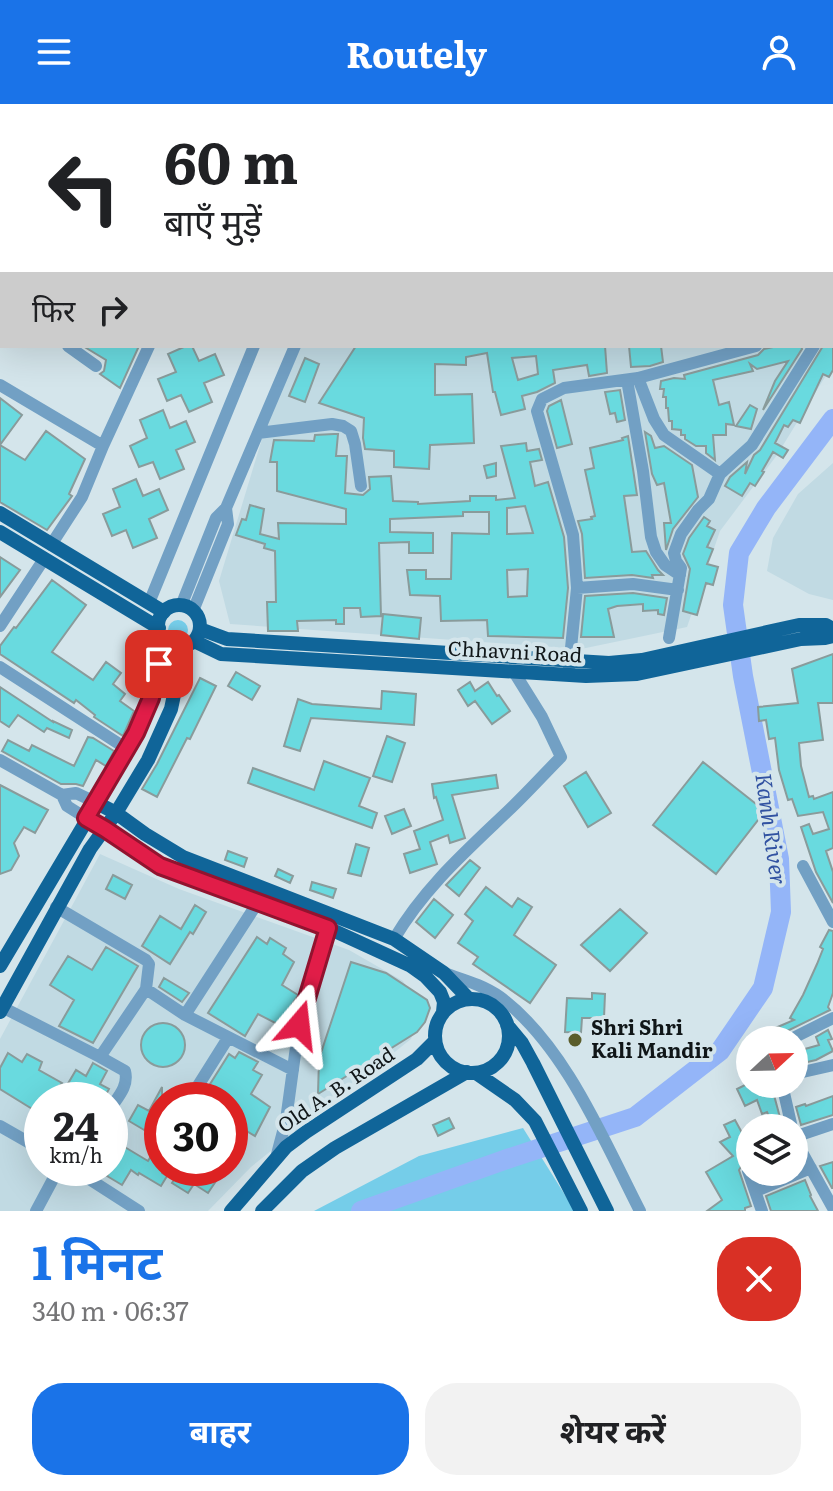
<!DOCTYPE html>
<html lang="hi">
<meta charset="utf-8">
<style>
body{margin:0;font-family:Literata,"Noto Sans Devanagari",serif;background:#f2f2f2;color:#202124;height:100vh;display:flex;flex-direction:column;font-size:30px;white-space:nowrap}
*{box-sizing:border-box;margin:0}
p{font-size:26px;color:#757577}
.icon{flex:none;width:44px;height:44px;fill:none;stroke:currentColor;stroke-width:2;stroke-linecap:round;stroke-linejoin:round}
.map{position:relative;height:1107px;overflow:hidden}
.drawer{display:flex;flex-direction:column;background:#fff;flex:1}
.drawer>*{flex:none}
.banner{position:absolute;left:0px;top:0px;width:834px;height:244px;box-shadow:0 8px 32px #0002;background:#fff;color:#202124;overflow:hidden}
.needle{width:52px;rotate:68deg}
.controls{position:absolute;left:736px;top:922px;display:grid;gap:16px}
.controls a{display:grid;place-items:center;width:72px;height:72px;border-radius:50%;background:#fff;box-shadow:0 8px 32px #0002;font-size:40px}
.speed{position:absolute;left:24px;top:978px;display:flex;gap:16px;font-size:40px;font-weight:700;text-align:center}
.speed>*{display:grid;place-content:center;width:104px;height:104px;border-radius:50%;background:#fff;box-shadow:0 8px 32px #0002;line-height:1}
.speed small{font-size:20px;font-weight:400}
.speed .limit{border:12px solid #d22;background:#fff;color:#111}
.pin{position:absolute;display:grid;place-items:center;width:68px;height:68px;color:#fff;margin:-34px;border-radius:16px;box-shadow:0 4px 12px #0006}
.me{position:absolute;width:88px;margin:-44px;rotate:17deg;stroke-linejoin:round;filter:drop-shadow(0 0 6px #0008)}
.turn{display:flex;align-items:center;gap:28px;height:168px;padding:0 32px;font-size:36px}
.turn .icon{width:104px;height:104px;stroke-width:2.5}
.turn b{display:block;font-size:56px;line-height:68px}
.then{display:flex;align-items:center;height:76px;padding:0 32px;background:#0003;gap:16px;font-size:30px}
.round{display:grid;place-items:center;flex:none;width:84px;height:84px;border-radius:32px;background:#f2f2f2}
.headline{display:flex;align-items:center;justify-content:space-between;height:136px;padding:0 32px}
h1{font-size:48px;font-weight:700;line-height:60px;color:#1a73e8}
.button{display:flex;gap:16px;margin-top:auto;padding:16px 32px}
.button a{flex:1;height:92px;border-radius:32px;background:#1a73e8;color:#fff;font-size:32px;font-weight:700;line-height:92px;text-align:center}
.button a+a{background:#f2f2f2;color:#202124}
header{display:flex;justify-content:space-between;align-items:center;height:104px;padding:0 32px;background:#1a73e8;color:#fff;font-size:36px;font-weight:700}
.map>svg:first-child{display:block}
.built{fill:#c1dae3;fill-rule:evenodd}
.green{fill:#75cde9}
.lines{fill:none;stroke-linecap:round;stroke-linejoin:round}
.river{stroke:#94b5f8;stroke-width:20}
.building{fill:#69dadf;stroke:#899b9b;stroke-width:2;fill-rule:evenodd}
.minor{stroke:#72a0c4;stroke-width:12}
.major{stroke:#106599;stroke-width:14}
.route-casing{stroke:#92132f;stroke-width:20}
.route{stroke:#e11d48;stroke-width:14}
.poi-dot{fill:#5a5d2b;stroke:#d4e5eb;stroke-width:3}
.labels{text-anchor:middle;stroke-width:8;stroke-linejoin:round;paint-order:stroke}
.street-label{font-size:20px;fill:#101618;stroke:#d4e5eb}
.poi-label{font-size:20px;font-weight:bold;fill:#101618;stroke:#d4e5eb;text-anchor:start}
.water-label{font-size:22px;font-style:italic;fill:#3152a1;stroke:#d4e5eb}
</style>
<header><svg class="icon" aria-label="menu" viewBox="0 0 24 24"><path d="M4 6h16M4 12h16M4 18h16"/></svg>Routely<svg class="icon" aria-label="person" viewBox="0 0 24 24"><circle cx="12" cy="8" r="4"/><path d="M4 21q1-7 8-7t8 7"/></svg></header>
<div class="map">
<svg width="833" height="1107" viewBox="0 0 833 1107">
<rect width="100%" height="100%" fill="#d4e5eb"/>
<path class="built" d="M270,0H833V260L777,351L720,427L687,523L581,545L230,520L219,477L290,242H832V2H272Z
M833,359V496L809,490L767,467L773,434L798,390Z
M100,750L179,785L349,846L403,877L421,907L411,935L251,1063L208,1107H0V935ZM42,996H110V1064H42ZM162,996H230V1064H162Z"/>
<path class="green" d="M168 526a10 10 0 1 1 20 0a10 10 0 1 1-20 0Z
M523,1024L575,1107H314L419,1052Z"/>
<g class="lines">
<path class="river" d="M361,1107L510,1054L635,1013L720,947L763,884L781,808L779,755L743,572L733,501L739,449L766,404L833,315"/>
</g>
<path class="building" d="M83,242H139L120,284L100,270L104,267L106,256Z
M186,242H192L199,257L215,250L224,271L204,279L212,298L189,308L181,291L167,297L158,275L176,268L168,250Z
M356,242H605L607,269L589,272L587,261L553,266L555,279L537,288L522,292L525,305L501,311L495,288H493L487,249L466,253V261L435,260V291L472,290L474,339L430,341L429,365L394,363V347L365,345L363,334L364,314L319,299ZM536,252L538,270L518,276L512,254Z
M629,242H661L663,258L650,262L631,263Z
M778,242H801L802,245L763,306L775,277L788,257L757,265L750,260L753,267L713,276L719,301L729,298L734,321L726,320V331H713L715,356L706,349V342H696L685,335V331H681V326L672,325V317H669L668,304H666V293H663L664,285H660L661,277L674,274L685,275L684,271L758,251L764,245Z
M823,242H833V266L829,273L823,270L800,319L793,316L788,323L784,321L775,339L788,346L783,354L773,348L762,367L764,368L755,382L750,379L742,392L725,382L730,373L747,358L745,370L754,351L760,346Z
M305,254L319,260L305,298L289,292Z
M620,286L625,316L617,318L615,309L610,310L605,288Z
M0,294L22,311L0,341L25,356L46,327L85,355L69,390L72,392L47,426L0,398Z
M561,296L572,340L557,344L547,307L549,302Z
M750,301L757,305L751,325L736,322Z
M163,306L170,324L186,317L195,338L176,346L184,365L160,375L153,358L139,363L130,342L147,334L140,316Z
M645,328L651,332L655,344L664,342L692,361L698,393L673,425L666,446L664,419H671L664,379L657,381L652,370Z
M334,330H338L336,352H347L345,389L363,391L370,385L369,373L391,372L393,397L418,398V400L470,397V392H496V396L515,394L501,342L526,339L527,347L539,345L542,356L530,358L535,382L548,378L564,433L568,484L563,534L488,532L487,516L441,517L440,492L410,491L407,466H426V475H451L452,429L489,430V408H463V412L390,415V428L433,429V449H409V438L379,439L381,512L361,513L360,504H344V520H336V516L297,517L298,527H268L267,498H276L275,447L264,444L265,440L236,431L242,415L246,416L250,401L264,405L260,430L279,435L278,419L346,420V405L277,387V358H270L274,336L314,337L315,331ZM525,402L533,429L507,430V404ZM528,465L527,492L508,493L507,466Z
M628,332L637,391L624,392L632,448L646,447L658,466L663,471H652L653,474L632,471L585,474L582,430L578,417L592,415L591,413L595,412L585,366L594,364L590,344L623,336L622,334Z
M496,359V372L487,374L484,362Z
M136,375L143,392L159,385L168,406L149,415L157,434L133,444L126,426L112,432L103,410L120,403L113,385Z
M704,413L710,417L707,422L715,426L707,443L713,445L707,460L718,463L713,481L706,479L697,511L683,507L690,465L683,450L689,434Z
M0,453L20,466L0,493Z
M52,476L86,501L52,548L93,576L106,558L121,569L113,580L125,590L120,597L134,607L123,632L94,613L95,611L76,596L74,599L0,550V542L14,523L16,524Z
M633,489L667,494L664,511L658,510V506L643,507V500L617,502L608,505L614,533H581L585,492Z
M383,510L421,514L419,535L381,531Z
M833,550V599H818L823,636L799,639L801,662L809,693L813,692L814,695L833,688V744L826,747L833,768V799L816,768L801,723L809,720L813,730L829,725L823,708L798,712L792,695L788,696L779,666L775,634L769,635L766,616L759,617L758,603L798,599L792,565Z
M236,568L260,582L252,596L228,582Z
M200,574L216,582L190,635L187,634L157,693L142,685L157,660Z
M470,578L475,587L488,578L497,592L499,591L510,607L492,620L475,597L468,602L458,586Z
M0,583L53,618V617L72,626L69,634L47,624L44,628L18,611L9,623L0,617Z
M382,587L416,590L414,621L311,614L300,647L284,642L298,595L312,600L381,605Z
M387,632L405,639L392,678L373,672Z
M88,633L93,634L114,647L106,662L96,656L83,682L76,680H61L2,647L8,636L29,647L32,641L74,662Z
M324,657L370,674L359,702L377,709L372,724L248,679L253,664L314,686Z
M703,658L765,707L716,770L653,721Z
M586,668L611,709L588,723L564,682Z
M496,671L498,684L452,691L465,734L450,739L448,731L430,738L437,760L410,769L404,750L420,745L414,727L443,716L436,693L434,694L432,680Z
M0,681L48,706L35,729L24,723L14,739L19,752L11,766L0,770Z
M404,705L411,722L392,730L385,712Z
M356,740L369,744L361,772L348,769Z
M228,747L247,754L244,763L225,756Z
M470,756L480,764L459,792L446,781Z
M278,765L293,772L290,779L275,772Z
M113,771L132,781L125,795L106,785Z
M312,778L336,785L333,794L310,786Z
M486,783L512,803L518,794L532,803L514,831L556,861L530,899L473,860L478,853L458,839L473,817L465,810Z
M434,795L453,811L435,834L416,818Z
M195,801L206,808L193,830L190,828L170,860L142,842L160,812L181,825Z
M620,805L647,829L610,867L581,841Z
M829,826L833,827V889L828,903L830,906L785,928L780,936H756L773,925L794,916L790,914L803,891L817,860L823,845L820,843Z
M257,833L267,840L270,834L286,844L283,850L294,858L282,881L298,891L279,921L258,910L245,932L208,909Z
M106,843L138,862L93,939L59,922L74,896L50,881L68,852L92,866Z
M351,858L386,869L427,896L430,904L425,918L417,928L318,990L319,955Z
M164,874L189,889L182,898L159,883Z
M592,889L605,890L604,914H582L581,929L565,928L567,894L592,895Z
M141 941a22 22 0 1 1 44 0a22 22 0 1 1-44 0Z
M828,926L832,935L828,936L833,947L816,956L794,961V948L819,941L816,933Z
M239,948L258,958L253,966L262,971L251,990L270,1003L255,1032L230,1017V996H200L229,950L235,954Z
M8,949L22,958L27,950L42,958L39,966L62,979L48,996H42V1011L0,985V964Z
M93,959L107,967L100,980L109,985L103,996H88L66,983L76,966L86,972Z
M747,980H771L782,1021L774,1024L767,1008L762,1010L757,996L745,1002L737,985Z
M162,983V1069L167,1072L161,1082L139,1069L138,1071L131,1066L122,1081L107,1072L115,1057L110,1054V1052L118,1039L148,1057L161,1036L129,1017L138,1001L149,1007Z
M833,992V1011L801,1021L796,1003L805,1000L806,1002Z
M449,1014L454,1024L438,1032L433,1021Z
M735,1016L747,1038L750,1037V1058L742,1061L739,1066L751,1102L745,1104V1107H707L722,1096L706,1068L733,1052L720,1038L730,1033L724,1021Z
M833,1058V1084H832L820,1062Z
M182,1064H202L218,1074L208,1089L194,1080L188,1089L172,1079Z
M805,1076L811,1091L810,1092L818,1107H771L766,1092Z"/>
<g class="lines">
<path class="minor" d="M117,0L123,2
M275,0L277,2
M368,2V0
M800,2V0
M0,30L2,31
M0,46L2,43
M832,80H833
M0,134L2,135
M0,189L2,186
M68,242L96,262
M638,274L654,315L664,331L720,370
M627,276L643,367L651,433L656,448L665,461L680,471
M0,281L103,342
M258,329L332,320L343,322L351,327L355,340L361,382
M51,441L82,393L103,342L149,242
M577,484L633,480L678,486
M149,499L254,242
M181,502L216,414L226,404L295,242
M193,507L228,420L226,404
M0,522L44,455
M669,534L681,464L676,457L674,449L681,430L698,406L709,395L720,370L752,341L814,242
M0,563L127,645
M569,564L577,484L573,431L537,307L542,295L564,284L638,274L756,242
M0,656L62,691L67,702L86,714
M62,691L76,689L97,699
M803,762L833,818
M394,835C425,783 465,748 509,706C527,689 544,670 561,653L542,613L514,568
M444,869C464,876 483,881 500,893C565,941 604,1037 640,1107
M146,885L185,911L293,966
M0,902L100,953L146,885L149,860L146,856L56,803
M185,911L258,798
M789,936L833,914
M100,953L125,967C129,982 118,993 110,1005
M794,970L833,961
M782,980L792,1024
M189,996L228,934
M0,1022L42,1046
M794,1033L833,1020
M794,1034L833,1104
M276,1054L286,1016L299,921L328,824
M72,1064L139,1107
M748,1067L762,1107
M756,1087L811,1064
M36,1107L59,1064"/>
<path class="major" d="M0,409L164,508
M0,428L159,524
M158 522a21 21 0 1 1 42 0a21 21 0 1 1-42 0Z
M200,525L227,535L609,559L642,556L799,521H826L833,525
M194,537L221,550L586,572L637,570L801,535L825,534L833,532
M97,699L116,709L145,730L183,753L394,835L444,869L469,895
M86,714L105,725L160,762L328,824L411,862L425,872L440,888L444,898L443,908
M0,862L97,699L136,629L151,594L165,537
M435 932a37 37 0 1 1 74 0a37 37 0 1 1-74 0Z
M0,908L90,745L116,709L148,656L171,605L184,543
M507,921L522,939L533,959L607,1107
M476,969L515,996L535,1017L581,1107
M231,1107L286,1043L306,1028L417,955L435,937
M262,1107L302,1067L335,1044L467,968"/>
</g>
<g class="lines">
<defs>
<path id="route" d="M159,560L151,594L136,629L86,714L105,725L160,762L328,824L299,921"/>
</defs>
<use href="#route" class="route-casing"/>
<use href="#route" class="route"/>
</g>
<circle class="poi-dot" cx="575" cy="936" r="8"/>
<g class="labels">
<g class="street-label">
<text transform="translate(515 548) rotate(3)" y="7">Chhavni Road</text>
<text transform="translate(336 986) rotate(-34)" y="7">Old A. B. Road</text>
</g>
<g class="poi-label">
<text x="591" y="931">Shri Shri<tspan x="591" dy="23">Kali Mandir</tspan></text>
</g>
<g class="water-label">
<text transform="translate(771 725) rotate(82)" y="8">Kanh River</text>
</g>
</g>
</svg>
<div class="controls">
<a><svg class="needle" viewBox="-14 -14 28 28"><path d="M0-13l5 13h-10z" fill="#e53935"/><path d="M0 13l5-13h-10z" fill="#757577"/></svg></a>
<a><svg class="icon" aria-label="layers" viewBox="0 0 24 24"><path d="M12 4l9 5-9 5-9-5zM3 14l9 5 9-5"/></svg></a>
</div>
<div class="speed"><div>24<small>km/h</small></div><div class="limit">30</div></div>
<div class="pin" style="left:159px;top:560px;background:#d93025"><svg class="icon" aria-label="arrive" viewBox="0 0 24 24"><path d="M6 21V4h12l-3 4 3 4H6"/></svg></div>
<svg class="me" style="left:299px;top:921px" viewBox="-20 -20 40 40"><path d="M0-17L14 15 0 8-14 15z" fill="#e11d48" stroke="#fff" stroke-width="4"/></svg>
<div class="banner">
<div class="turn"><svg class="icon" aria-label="left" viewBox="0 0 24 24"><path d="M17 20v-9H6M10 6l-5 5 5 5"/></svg><div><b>60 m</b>बाएँ मुड़ें</div></div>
<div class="then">फिर<svg class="icon" aria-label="right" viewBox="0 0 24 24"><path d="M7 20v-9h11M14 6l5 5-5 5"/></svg></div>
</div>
</div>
<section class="drawer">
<div class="headline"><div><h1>1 मिनट</h1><p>340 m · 06:37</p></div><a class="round" style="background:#d93025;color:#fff"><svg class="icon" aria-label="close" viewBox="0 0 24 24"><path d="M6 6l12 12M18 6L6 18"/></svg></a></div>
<div class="button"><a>बाहर</a><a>शेयर करें</a></div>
</section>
